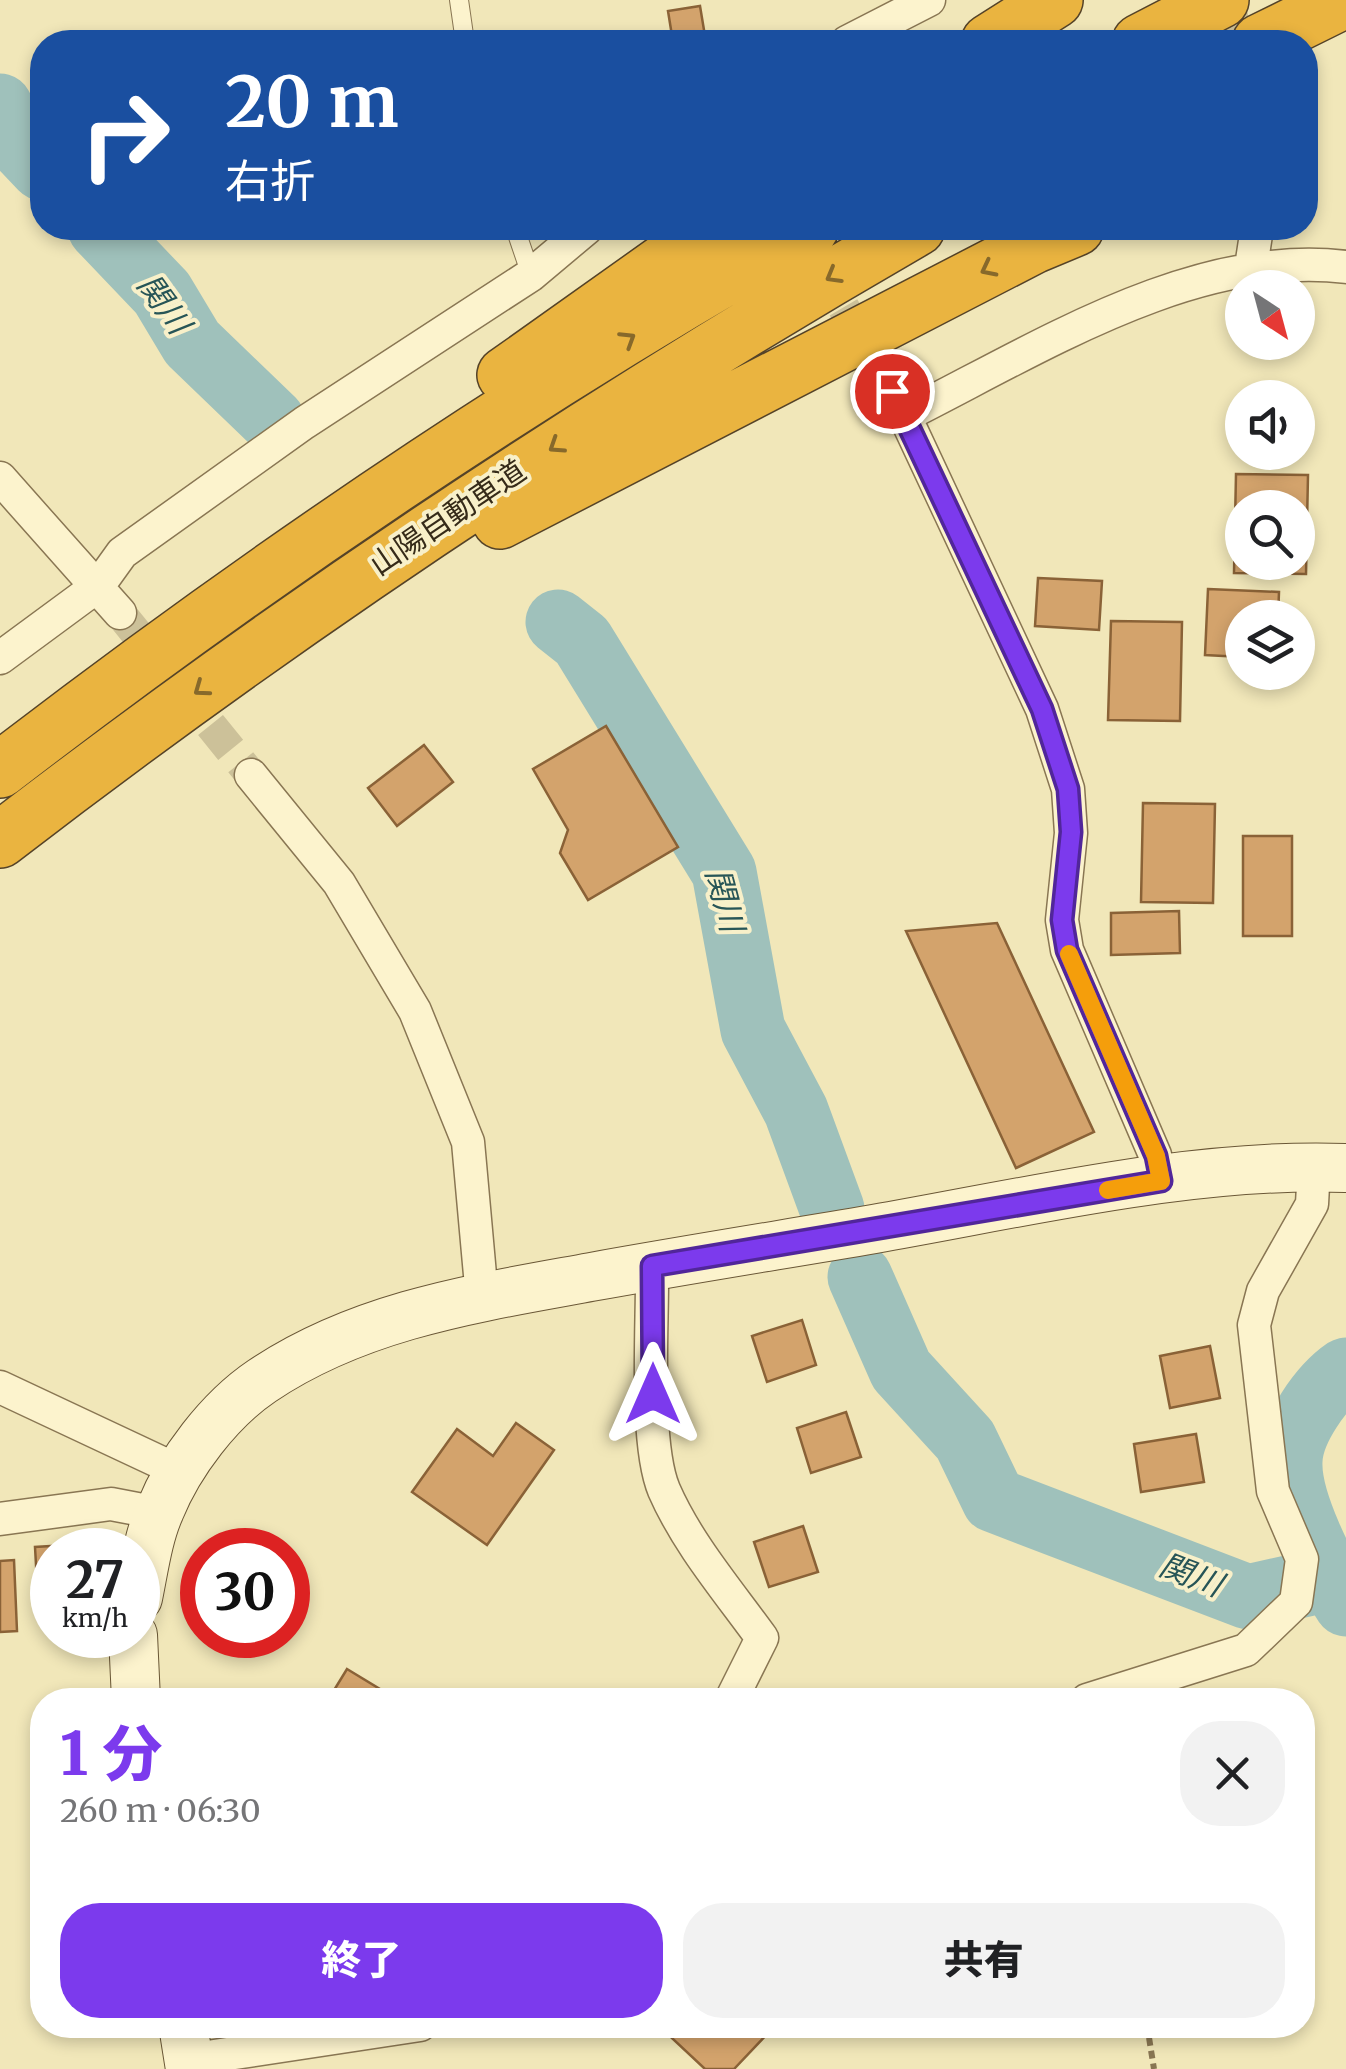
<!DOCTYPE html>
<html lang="ja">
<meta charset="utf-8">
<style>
body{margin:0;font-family:Merriweather,"Noto Sans JP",serif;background:#f2f2f2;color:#202124;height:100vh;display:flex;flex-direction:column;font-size:38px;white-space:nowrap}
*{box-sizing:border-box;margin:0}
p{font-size:32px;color:#757577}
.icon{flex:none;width:55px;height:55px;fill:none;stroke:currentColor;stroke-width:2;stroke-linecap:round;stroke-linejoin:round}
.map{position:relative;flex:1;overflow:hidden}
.side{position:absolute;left:30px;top:1688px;width:1285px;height:350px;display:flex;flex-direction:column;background:#fff;border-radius:40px;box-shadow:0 5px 15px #0003}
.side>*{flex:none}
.banner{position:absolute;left:30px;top:30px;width:1288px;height:210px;border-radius:40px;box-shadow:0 5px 15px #0003;background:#1a4fa0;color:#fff;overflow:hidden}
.needle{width:65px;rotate:144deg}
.fabs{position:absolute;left:1225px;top:270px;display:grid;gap:20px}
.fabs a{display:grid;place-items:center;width:90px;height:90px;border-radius:50%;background:#fff;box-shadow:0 5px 15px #0003;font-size:50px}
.speed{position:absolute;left:30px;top:1528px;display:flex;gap:20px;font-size:50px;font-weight:700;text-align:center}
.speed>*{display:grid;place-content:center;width:130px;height:130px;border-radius:50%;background:#fff;box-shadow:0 5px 15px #0003;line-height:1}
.speed small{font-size:25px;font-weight:400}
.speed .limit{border:15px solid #d22;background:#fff;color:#111}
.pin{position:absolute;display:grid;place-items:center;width:85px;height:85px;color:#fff;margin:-42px;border:5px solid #fff;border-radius:50%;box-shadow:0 2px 10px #0007}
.me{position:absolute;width:110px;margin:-55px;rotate:0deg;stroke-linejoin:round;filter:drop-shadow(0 0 8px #0008)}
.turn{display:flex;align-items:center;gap:35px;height:210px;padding:0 30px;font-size:45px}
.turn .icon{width:130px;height:130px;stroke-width:2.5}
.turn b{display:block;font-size:70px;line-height:85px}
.round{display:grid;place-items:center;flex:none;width:105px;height:105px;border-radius:40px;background:#f2f2f2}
.overview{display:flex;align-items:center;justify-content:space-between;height:170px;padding:0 30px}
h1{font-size:60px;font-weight:800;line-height:75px;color:#7c3aed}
.primary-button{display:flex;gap:20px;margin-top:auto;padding:20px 30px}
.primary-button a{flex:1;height:115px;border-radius:40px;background:#7c3aed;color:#fff;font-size:40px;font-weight:800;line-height:115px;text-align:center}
.primary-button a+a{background:#f2f2f2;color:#202124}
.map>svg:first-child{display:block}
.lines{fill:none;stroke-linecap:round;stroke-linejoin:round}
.river{stroke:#9fc1bb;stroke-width:65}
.building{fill:#d3a36c;stroke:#8a6237;stroke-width:2.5;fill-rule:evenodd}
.street-tunnel{stroke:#ccc199;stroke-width:32;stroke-dasharray:32 16;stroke-linecap:butt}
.lane-casing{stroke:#897653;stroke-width:20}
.street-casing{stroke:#897653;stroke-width:35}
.secondary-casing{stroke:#6a5736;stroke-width:50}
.highway-casing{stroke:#554328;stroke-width:58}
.path{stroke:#897653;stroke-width:6;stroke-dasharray:8 5;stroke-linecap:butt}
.lane{stroke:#fcf3cd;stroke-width:18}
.street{stroke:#fcf3cd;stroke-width:32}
.secondary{stroke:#fcf3cd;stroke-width:48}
.highway{stroke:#eab440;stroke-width:55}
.oneway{stroke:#87692b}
.route-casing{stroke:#51269a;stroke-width:25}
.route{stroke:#7c3aed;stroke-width:18}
.slow{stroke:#f59e0b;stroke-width:18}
.labels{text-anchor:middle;stroke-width:8;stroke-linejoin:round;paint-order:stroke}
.street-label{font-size:30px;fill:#362b19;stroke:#f8f0c9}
.water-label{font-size:32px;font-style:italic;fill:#275557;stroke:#f8f0c9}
</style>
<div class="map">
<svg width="1346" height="2069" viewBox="0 0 1346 2069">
<rect width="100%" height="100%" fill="#f1e7b9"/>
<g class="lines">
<path class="river" d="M0,106L24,149L42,168
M100,228L162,293L192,343L273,421
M558,622L582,641L724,872L753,1030L796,1111L832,1209
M860,1277L901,1370L965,1440L994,1500L1248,1597L1329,1579
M1346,1370C1321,1387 1291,1430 1290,1461C1288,1501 1324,1571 1346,1604"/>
</g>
<path class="building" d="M700,6L706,42H673L668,11Z
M1236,474L1308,475L1306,574L1234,573ZM1242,508H1298V562H1242Z
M1038,578L1102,581L1099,630L1035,626Z
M1208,589L1279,592L1278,618H1242V657L1205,655Z
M1111,621L1182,622L1180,721L1108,720Z
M606,726L678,847L588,900L560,853L568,830L533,769Z
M424,745L453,782L397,826L368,788Z
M1143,803L1215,804L1213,903L1141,902Z
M1243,836H1292V936H1243Z
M1179,911L1180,953L1111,955V913Z
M997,923L1094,1132L1016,1168L906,931Z
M802,1320L816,1365L767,1382L752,1336Z
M1210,1346L1220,1398L1170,1408L1160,1356Z
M846,1412L861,1457L811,1473L797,1428Z
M516,1423L554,1450L487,1545L412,1492L457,1429L493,1456Z
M1196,1434L1204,1482L1141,1492L1134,1444Z
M803,1526L818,1572L769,1587L754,1542Z
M83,1544V1550H52V1617L39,1618L35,1547Z
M14,1560L17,1631L0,1632V1561Z
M347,1669L388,1694L384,1700H328Z
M658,2025H768L772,2029L734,2069H705Z"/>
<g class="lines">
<path class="street-tunnel" d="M1230,0L1235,42
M819,266L893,391
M120,613L251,775"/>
<defs>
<path id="lane" d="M459,0L465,42
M515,228L531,275"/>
<path id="street" d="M847,42L929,0
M1251,267L1257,228
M893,391L1042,709L1068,789L1071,833L1062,920L1067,950L1155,1155L1161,1181
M906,415C1036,350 1195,248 1346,267
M0,478L120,613
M0,658L99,585L122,553L304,423L531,275L587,228
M251,775L339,883L415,1011L468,1142L482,1297
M652,1266C653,1322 644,1442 664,1490C687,1543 728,1591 762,1638L731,1700
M0,1387L179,1471
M0,1519L111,1504L158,1513
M1087,1700L1246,1650L1296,1602L1302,1559L1273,1491L1254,1325L1263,1291L1312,1204L1314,1167
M188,2060L420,2025"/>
<path id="secondary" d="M138,1598C144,1569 148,1537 160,1510C179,1463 219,1410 262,1381C360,1315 476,1298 591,1277C685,1260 780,1245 874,1229C1024,1203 1194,1162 1346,1168
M133,1635L136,1700
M183,2025L190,2069"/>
<path id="highway" d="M989,42L1055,0
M1140,42L1221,0
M1260,42L1345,0
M505,375L712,228
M500,521L1033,246L1076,228
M0,770C257,572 529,388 811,228
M0,840C292,615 598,412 917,228"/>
</defs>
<use href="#lane" class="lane-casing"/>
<use href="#street" class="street-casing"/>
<use href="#secondary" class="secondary-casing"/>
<use href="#highway" class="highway-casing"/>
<path class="path" d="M1147,2025L1154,2069"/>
<use href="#lane" class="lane"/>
<use href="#street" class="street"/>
<use href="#secondary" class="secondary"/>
<use href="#highway" class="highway"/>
</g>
<defs><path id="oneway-chevron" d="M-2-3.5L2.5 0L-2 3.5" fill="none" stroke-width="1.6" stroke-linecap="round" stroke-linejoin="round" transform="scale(2.5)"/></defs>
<g class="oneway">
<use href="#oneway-chevron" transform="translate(988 269) rotate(153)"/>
<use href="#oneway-chevron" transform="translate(833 276) rotate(150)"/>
<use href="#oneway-chevron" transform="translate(628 339) rotate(-32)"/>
<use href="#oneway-chevron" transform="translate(556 446) rotate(147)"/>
<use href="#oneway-chevron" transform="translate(201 689) rotate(144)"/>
</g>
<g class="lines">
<defs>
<path id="route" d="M653,1394L652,1266L1161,1181L1156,1156L1067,950L1062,920L1071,832L1068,789L1042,709L892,391"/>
</defs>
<use href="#route" class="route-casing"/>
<use href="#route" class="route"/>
<path class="slow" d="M1069,954L1156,1156L1161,1181L1108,1190"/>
</g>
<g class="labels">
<g class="street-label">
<text transform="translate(448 518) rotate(-34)" y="10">山陽自動車道</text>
</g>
<g class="water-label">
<text transform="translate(164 304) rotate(54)" y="11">関川</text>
<text transform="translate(725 900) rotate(75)" y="11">関川</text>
<text transform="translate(1191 1575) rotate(21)" y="11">関川</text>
</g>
</g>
</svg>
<div class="fabs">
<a><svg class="needle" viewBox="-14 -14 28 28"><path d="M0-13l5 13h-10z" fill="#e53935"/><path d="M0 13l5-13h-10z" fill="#757577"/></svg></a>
<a><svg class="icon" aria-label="sound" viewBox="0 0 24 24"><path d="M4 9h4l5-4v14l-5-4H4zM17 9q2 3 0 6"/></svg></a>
<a><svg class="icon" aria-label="search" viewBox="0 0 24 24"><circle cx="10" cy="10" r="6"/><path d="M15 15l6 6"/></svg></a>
<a><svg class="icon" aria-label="layers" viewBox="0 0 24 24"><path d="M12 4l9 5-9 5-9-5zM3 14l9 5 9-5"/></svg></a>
</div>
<div class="speed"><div>27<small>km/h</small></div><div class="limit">30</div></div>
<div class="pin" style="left:892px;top:391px;background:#d93025"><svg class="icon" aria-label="arrive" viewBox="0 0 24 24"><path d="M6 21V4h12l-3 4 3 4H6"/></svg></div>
<svg class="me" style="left:653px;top:1394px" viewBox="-20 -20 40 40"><path d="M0-17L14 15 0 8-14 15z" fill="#7c3aed" stroke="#fff" stroke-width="4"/></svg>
<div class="banner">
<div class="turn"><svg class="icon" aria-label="right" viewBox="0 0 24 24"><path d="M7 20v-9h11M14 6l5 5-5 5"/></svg><div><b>20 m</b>右折</div></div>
</div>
<section class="side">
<div class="overview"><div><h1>1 分</h1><p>260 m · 06:30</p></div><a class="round"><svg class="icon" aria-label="close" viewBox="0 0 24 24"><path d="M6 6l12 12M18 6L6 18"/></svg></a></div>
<div class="primary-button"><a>終了</a><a>共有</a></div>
</section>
</div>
